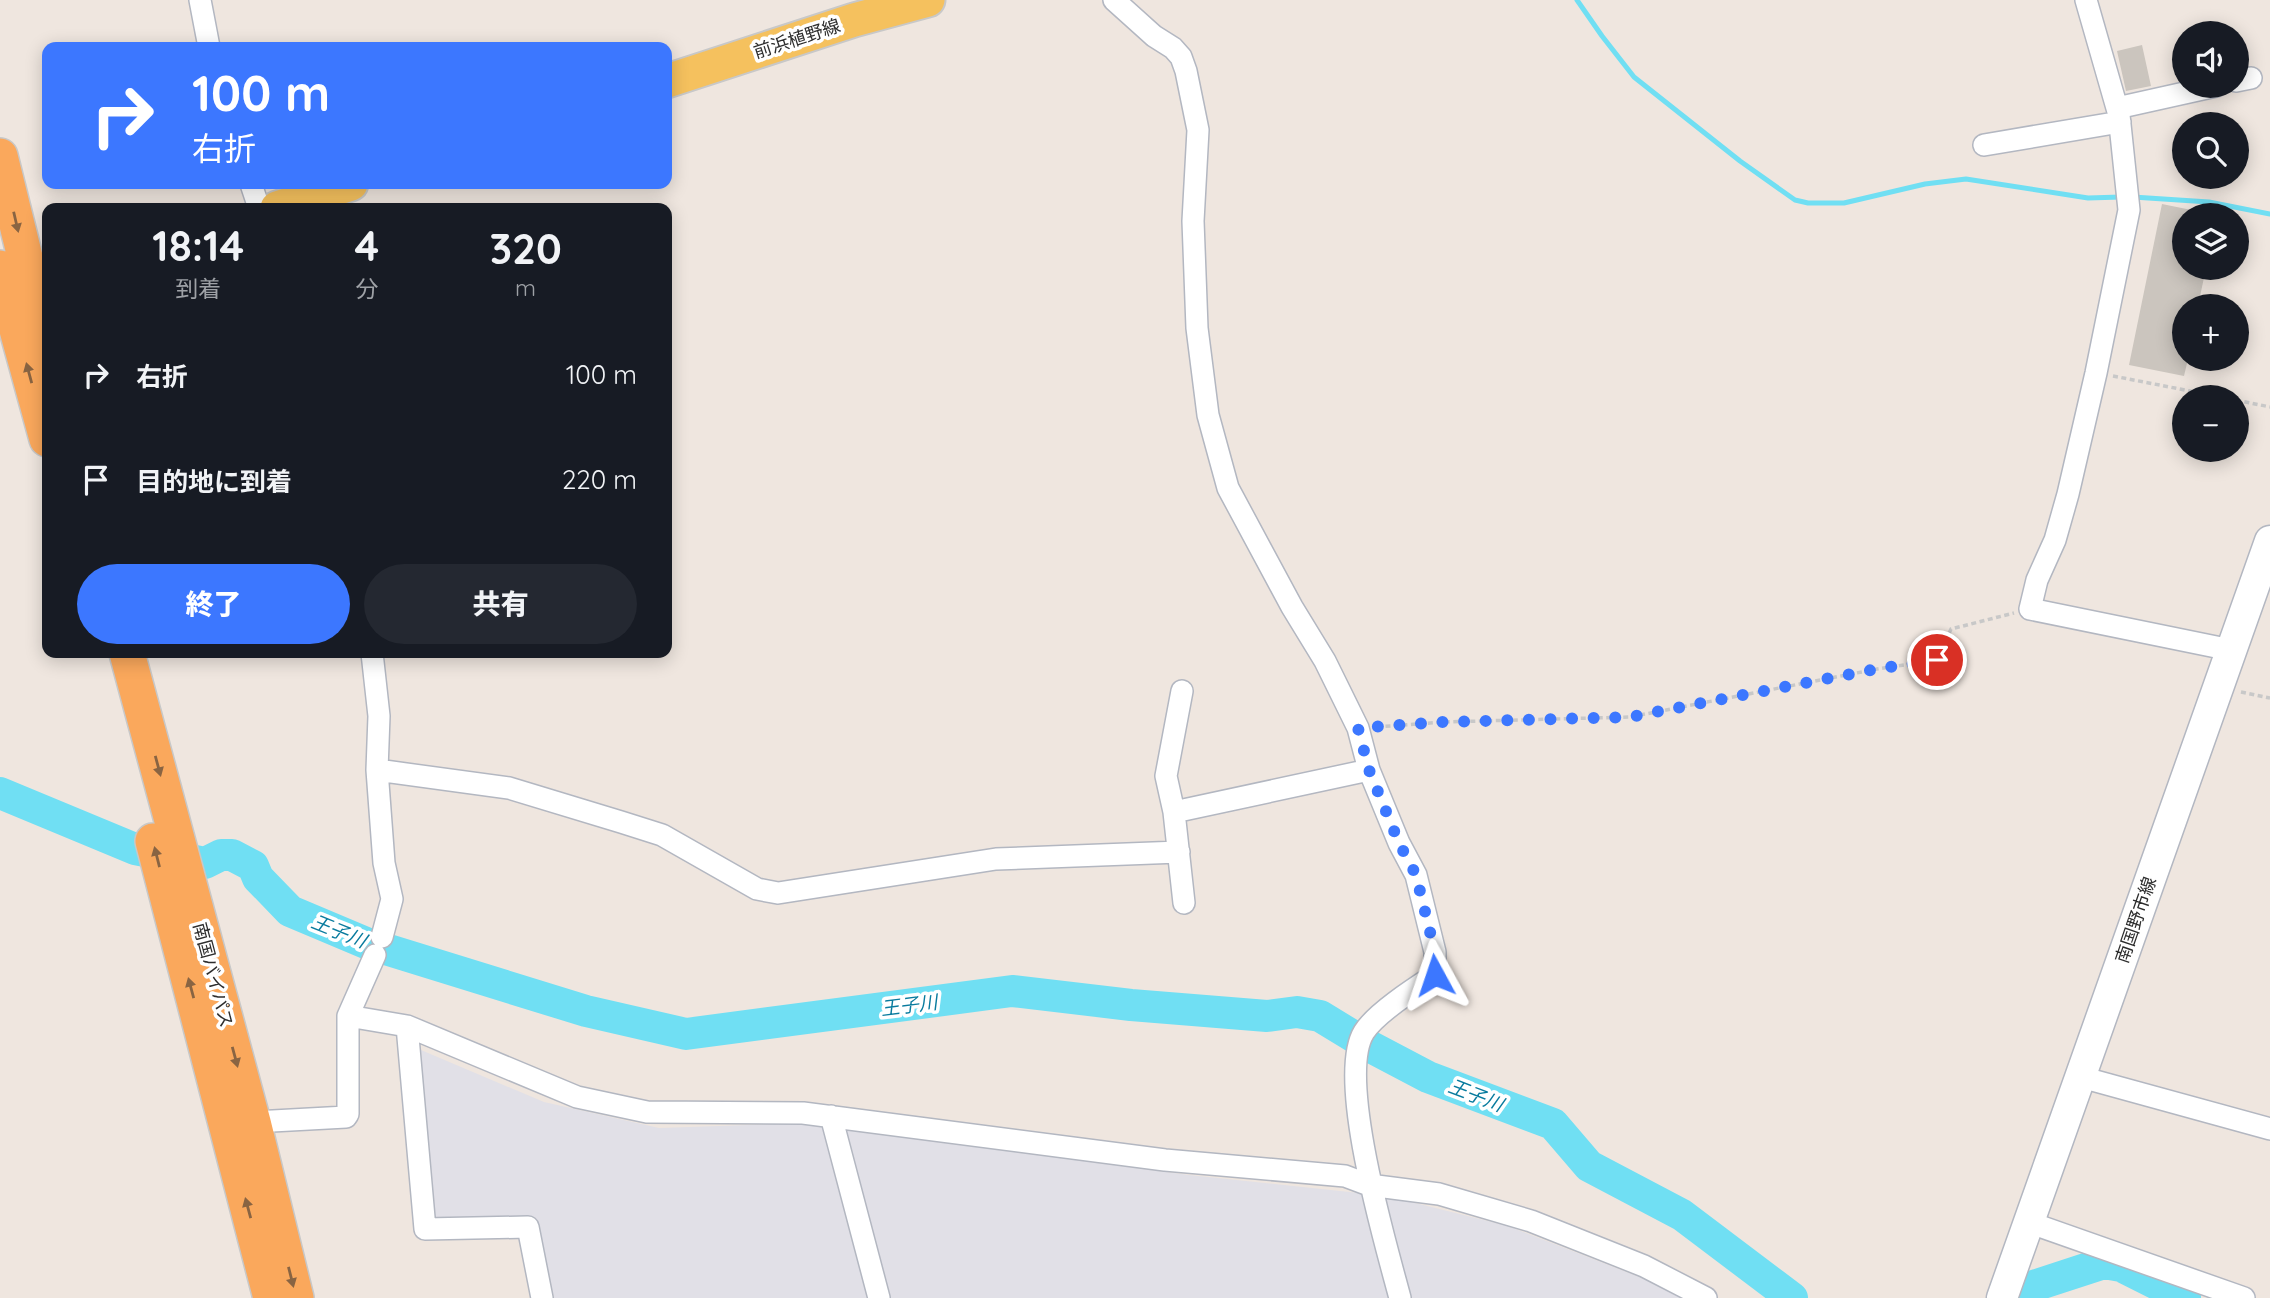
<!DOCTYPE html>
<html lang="ja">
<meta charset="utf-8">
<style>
body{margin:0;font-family:Quicksand,"Noto Sans JP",sans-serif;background:#242831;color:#f1f3f6;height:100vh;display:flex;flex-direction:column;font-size:26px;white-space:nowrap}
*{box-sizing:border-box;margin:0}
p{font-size:23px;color:#9ea1a6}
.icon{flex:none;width:38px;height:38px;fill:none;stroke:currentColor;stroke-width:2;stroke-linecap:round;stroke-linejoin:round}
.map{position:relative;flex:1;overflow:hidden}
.side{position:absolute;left:42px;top:203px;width:630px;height:455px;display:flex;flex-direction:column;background:#171b24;border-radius:14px;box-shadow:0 4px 18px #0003}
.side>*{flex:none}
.top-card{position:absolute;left:42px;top:42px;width:630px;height:147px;border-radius:14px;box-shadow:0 4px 18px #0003;background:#3c77ff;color:#fff;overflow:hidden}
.tools{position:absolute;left:2172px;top:21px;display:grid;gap:14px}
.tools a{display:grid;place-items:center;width:77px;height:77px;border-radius:50%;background:#171b24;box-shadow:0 4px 18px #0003;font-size:35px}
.pin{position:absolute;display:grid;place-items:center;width:60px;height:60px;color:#fff;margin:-30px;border:4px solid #fff;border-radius:50%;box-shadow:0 2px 7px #0007}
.me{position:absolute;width:77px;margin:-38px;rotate:355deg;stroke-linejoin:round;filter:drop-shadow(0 0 5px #0008)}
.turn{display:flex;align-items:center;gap:24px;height:147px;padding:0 35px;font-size:32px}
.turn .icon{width:91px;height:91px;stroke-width:2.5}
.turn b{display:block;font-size:49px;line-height:60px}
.eta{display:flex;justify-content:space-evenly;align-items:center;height:119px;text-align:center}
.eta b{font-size:42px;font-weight:800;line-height:49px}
.button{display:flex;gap:14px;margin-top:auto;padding:14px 35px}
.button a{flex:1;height:80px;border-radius:42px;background:#3c77ff;color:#fff;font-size:28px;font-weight:800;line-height:80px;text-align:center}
.button a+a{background:#242831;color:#f1f3f6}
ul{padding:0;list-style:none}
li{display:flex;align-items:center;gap:21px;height:105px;padding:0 35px}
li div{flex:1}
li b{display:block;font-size:26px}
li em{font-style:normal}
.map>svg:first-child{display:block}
.industrial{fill:#e1e0e7}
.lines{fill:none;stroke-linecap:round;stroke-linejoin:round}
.stream{stroke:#70dff3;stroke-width:5}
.river{stroke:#70dff3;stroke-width:32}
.building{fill:#cbc5be}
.minor-casing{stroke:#b3b7c1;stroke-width:24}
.secondary-casing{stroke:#b3b7c1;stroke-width:33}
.primary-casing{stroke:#c8c8c8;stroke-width:37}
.trunk-casing{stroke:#c8c8c8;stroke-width:38}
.path{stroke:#c8c8c8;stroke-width:3.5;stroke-dasharray:5 3.5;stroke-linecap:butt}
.minor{stroke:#fff;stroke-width:21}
.secondary{stroke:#fff;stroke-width:30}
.primary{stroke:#f5c15e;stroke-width:33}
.trunk{stroke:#faa85c;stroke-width:35}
.oneway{fill:#896442}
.route{stroke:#3c77ff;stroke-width:12;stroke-dasharray:0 21.6}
.labels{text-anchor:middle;stroke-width:7;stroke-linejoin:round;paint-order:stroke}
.street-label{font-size:18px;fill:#2d2d2d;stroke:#fff}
.water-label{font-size:19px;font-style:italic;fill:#097b9e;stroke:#fff}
</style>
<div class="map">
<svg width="2270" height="1298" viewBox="0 0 2270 1298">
<rect width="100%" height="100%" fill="#efe6df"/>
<path class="industrial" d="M421,1050L544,1102L659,1128L804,1123L1189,1175L1387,1196L1508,1226L1642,1278L1685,1298H554L536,1218L431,1220Z"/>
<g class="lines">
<path class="stream" d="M1577,0L1602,36L1634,77L1740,161L1795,200L1808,203H1844L1925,184L1966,179L2088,198L2121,197
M2133,197L2209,202L2270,214"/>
<path class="river" d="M0,793L135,849L205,863L221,855H232L253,866L258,878L290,911L366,943L586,1011L686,1034L1012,991L1131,1005L1267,1016L1297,1012L1320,1016L1371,1047L1428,1077L1553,1124L1589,1166L1682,1215L1792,1298
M2012,1293L2104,1263L2121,1266L2185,1298"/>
</g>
<path class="building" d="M2142,45L2151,86L2126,91L2117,51Z
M2162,204L2211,214L2184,215V268H2206L2198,306H2184V359H2188L2184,376L2129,365Z"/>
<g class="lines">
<defs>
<path id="minor" d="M200,0L209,47
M1114,0L1154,36L1173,48L1181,57L1186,71L1198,130L1193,221L1197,328L1208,415L1228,488L1292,607L1325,661L1358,728L1369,770L1399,843L1416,875L1435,952V975C1415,988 1376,1013 1364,1032C1336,1077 1386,1245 1400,1298
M2086,0L2119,115L2129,210L2096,373L2068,494L2055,540L2037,580L2030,609L2231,650
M2236,81L2251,78
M2117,108L2216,86
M1984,145L2120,122
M251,184L259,208
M372,653L379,716L377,770L384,863L392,899L382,937
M1182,691L1166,776L1174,812L1184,903
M377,770L509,788L621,822L662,835L757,889L778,893L996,859L1179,852
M1174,812L1369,770
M348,1016L407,1026L577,1097L647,1112L803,1113L1165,1160L1345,1176L1369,1185L1439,1194L1531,1221L1644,1266L1706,1298
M407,1026L425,1229L528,1227L542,1298
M2081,1077L2270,1129
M831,1116L879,1298
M253,1122L346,1117L348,1114V1016L375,955
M2028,1222L2244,1298"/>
<path id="secondary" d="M2002,1298L2270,541"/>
<path id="primary" d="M667,81L854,20L928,0
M277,208L351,184"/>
<path id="trunk" d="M0,156L47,346
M0,268L47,439
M127,653L253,1122L296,1298
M153,841L271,1298"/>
</defs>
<use href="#minor" class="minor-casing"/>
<use href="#secondary" class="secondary-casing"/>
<use href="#primary" class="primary-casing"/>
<use href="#trunk" class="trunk-casing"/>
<path class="path" d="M2113,376L2221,397
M2236,400L2270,407
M2241,692L2270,698
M1377,727L1444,722L1630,717L1877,669L1937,660L1951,629L2014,613"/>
<use href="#minor" class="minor"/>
<use href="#secondary" class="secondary"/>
<use href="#primary" class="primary"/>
<use href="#trunk" class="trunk"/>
</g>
<defs><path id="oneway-solid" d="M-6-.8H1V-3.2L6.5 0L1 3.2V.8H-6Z" transform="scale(1.75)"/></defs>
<g class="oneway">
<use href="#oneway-solid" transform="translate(16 222) rotate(77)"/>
<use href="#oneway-solid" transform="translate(29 373) rotate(-105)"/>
<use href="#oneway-solid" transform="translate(158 766) rotate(75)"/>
<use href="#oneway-solid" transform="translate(157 857) rotate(-104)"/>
<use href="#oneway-solid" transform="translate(191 988) rotate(-105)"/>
<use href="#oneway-solid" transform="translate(235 1057) rotate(75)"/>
<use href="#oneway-solid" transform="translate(248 1208) rotate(-105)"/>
<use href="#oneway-solid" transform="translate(291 1277) rotate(76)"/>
</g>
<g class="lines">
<path class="route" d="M1435,975V952L1416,875L1399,843L1369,770L1358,728L1444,722L1630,717L1877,669L1937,660"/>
</g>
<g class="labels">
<g class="street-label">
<text transform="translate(797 39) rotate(-18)" y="6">前浜植野線</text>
<text transform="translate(2136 920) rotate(-71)" y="6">南国野市線</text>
<text transform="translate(213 975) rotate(75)" y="6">南国バイパス</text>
</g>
<g class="water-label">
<text transform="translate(339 931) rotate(22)" y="7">王子川</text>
<text transform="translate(909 1005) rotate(-7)" y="7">王子川</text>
<text transform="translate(1476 1095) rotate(21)" y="7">王子川</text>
</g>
</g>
</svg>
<div class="tools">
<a><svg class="icon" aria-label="sound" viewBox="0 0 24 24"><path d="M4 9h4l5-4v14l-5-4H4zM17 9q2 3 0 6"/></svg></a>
<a><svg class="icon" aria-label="search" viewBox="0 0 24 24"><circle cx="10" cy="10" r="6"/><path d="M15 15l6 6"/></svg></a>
<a><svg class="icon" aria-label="layers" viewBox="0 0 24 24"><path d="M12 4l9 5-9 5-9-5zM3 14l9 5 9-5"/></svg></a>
<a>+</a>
<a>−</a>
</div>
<div class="pin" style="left:1937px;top:660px;background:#d93025"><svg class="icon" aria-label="arrive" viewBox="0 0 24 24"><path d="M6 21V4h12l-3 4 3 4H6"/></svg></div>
<svg class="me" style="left:1435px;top:975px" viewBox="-20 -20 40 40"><path d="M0-17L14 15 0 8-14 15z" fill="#3c77ff" stroke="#fff" stroke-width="4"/></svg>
<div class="top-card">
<div class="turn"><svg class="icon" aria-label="right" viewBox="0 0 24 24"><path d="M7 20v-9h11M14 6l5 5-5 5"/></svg><div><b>100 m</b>右折</div></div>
</div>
<section class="side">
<div class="eta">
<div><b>18:14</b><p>到着</p></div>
<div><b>4</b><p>分</p></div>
<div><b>320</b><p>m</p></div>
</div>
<ul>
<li><svg class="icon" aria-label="right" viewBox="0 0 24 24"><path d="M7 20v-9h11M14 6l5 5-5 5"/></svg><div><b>右折</b></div><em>100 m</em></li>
<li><svg class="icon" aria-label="arrive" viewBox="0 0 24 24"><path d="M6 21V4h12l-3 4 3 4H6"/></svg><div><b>目的地に到着</b></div><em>220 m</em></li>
</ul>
<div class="button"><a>終了</a><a>共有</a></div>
</section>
</div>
